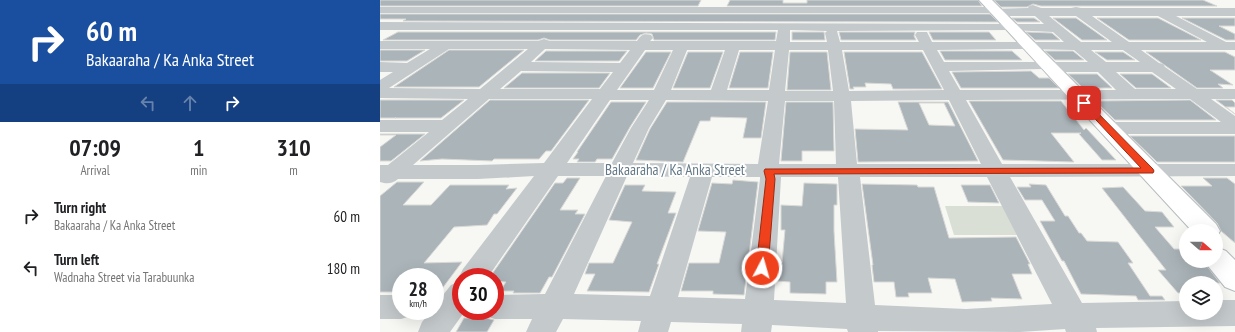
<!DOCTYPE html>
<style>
body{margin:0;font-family:"PT Sans Narrow",sans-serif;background:#f2f2f2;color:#202124;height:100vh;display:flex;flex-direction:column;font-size:15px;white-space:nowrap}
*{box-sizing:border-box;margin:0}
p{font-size:13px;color:#757577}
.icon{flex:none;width:22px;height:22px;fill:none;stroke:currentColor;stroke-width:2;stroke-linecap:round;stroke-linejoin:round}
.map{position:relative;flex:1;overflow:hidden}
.sheet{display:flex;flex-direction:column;background:#fff;width:380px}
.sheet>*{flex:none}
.hud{background:#1a4fa0;color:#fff;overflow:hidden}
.needle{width:26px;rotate:110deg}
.buttons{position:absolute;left:799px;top:224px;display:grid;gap:8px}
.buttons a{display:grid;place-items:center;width:44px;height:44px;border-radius:50%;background:#fff;box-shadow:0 4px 16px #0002;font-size:20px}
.speed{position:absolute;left:12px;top:268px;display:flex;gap:8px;font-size:20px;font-weight:700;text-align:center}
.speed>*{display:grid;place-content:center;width:52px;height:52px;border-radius:50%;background:#fff;box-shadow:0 4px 16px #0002;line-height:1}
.speed small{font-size:10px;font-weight:400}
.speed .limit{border:6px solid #d22;background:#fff;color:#111}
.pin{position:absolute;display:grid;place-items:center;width:34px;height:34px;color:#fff;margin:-17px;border-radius:8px;box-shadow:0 2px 6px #0006}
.me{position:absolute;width:44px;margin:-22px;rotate:6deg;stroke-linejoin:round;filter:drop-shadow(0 0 3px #0008)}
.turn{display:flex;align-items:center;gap:14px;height:84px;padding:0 20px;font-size:18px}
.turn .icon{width:52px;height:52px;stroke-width:2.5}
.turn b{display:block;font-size:28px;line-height:34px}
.lanes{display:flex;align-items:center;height:38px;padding:0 20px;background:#0003;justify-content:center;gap:20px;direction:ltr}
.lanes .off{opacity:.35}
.eta{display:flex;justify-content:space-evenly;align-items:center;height:68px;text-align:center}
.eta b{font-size:24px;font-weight:700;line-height:28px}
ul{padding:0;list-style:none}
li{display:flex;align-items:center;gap:12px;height:52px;padding:0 20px}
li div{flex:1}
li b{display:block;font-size:15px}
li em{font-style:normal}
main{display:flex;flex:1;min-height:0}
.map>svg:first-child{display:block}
.green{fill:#d9dfd4}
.building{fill:#abb4b9;stroke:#d9d9d6;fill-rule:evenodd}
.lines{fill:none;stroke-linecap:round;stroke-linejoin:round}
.major-casing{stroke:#b7bcbf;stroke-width:2}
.minor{fill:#c4c9cc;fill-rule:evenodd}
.major{fill:#fff;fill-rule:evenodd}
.route{fill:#ef411c;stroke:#9b2a12}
.labels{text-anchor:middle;stroke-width:4;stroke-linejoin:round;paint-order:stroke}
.street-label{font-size:15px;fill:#647987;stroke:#fff}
</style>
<main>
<section class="sheet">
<div class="hud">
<div class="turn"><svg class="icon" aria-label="right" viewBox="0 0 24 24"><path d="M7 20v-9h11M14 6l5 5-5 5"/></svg><div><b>60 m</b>Bakaaraha / Ka Anka Street</div></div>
<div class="lanes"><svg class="icon off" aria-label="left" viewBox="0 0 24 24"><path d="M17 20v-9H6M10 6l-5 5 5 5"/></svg><svg class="icon off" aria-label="ahead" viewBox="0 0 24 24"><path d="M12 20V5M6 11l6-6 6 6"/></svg><svg class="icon" aria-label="right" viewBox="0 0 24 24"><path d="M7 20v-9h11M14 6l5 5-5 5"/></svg></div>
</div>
<div class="eta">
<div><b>07:09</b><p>Arrival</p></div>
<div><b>1</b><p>min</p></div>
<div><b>310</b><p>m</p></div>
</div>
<ul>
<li><svg class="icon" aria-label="right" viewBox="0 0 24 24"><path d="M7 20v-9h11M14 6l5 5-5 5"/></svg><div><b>Turn right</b><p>Bakaaraha / Ka Anka Street</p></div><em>60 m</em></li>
<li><svg class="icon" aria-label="left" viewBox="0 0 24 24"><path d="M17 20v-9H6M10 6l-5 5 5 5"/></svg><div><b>Turn left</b><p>Wadnaha Street via Tarabuunka</p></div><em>180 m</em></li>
</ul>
</section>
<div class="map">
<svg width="855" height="332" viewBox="0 0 855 332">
<rect width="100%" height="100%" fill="#f7f7f4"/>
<path class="green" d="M565,206H623L637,235H574Z"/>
<path class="building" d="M0,0H321L318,6H0Z
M350,0H403V3H427V0H598L602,6H347Z
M614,0H823L837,6H661L653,4L647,7H621Z
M0,14H610L618,22L23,21L26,19H0Z
M632,18H654L660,22H637Z
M673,18H696L727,40H702Z
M717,18H778L821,40H749Z
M802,18H855V26H839L855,34V40H846Z
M18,32H396L395,40H274L272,34L266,33L260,35L256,40H170L164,38L158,40H3Z
M412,32H444L445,40H412Z
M459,32H535L534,36L536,40H461Z
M549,32H609L616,40H553Z
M646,32L672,33L680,40H655Z
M0,50H45L27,61H0Z
M69,50H144L99,87H14Z
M166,51H247L239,61H155Z
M560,51H632L642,60H565Z
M665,51H693L704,60H675Z
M266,52H291L273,88H240Z
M308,52H343L330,88H293Z
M360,52H393L388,88H349Z
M410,52H447L451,90H407Z
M464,52H542L562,89H513L511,84L485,83L486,87H473L474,89H470Z
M715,52H743L755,60H727Z
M766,52H845L855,57V70H830L853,85L838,84L843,88H817Z
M651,71L659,78H669L679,88H581L572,72Z
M142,73H230L219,88H124Z
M688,74H717L732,88H703Z
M740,74H772L791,88H756Z
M0,100H84L61,118H15H16H0Z
M110,100H209L171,151H166L159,159H114L112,161L62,159L40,161Z
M810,100L836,120H735L715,101Z
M836,100H852L855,103V107H846L855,114Z
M589,101H681L704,130L706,128L736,160H722L699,134L701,133H671L694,162L623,160Z
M231,102H266L250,127L232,159H217L215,162H197L199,159H193L198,152H197Z
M287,102H386L381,138H363L367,118L331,117L330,121H320L303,162L256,160L270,129Z
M406,102H453L454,151H422V161H401Z
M518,102H568L598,161L478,162L475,129L528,130ZM539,103H564L575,126L549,125Z
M0,134H45L11,161H0V147L16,135H0Z
M750,136H855V162H777Z
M187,178H200L180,210H198L195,214H205L172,277H169L160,293H133L134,291H120L126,282L115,281V277H110L175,183H183Z
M823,178H847L855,184V243L841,231L837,223L801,186H832Z
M353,180L378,182L364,295L333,294V291H301L309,263H339L346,232L318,231L332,183L352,184Z
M17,182H44L23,205H51L70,185H129L126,189L137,188L117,214H114L107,225L74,227L44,263L82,262L55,298V277H21V292H0V196Z
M424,183L457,184V205H454V231L457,282H446V294L410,293V282L397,281L398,263H402L405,230H401V205L422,206Z
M482,184L537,185L538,187H554L569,238L636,237L650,264H648L652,274H632L642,299L611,298L612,301L582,302L575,279L548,278L552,293H528L529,297H516L514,282H494L492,265H493Z
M649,184L666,185L685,216H688L699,233H701L707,241L738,242L753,263H748L770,296H782L785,300H758L756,296L701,294L684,261H682L660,221H675L662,200H645L637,187H651Z
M245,185H265L262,191L296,192L288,213H296L277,264H279L269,292L207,291L215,274H205L209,263H233L252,222L229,220Z
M581,185H610L619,203L588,202Z
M743,187L765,211L782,212L794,227H775L794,249H806V261H823L840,283H806V293H798L778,270H786L722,188Z
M84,318H106L114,320L107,332H76Z"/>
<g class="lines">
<defs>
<path id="major" d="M599,0H612L836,224L840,231L836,238V231H812Z
M836,247L846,251L855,260V291L845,287L824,261H836Z"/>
</defs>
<use href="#major" class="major-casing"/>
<path class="minor" d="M653,5L661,8H691L696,7L701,8H855V16H796L846,42H855V50H761L779,63L783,64L785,67L817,89H855V99H831L855,116V134H728L721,132L719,128L721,124L728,122H841L810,99L586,100L622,164H855V176L630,177L702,303L806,301V313H836V300H855V326L716,328L717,332H686L685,329L640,332L498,331V332H468L467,329L392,325L391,332H361L362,324L291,322L288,332H258L261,321L183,319L176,332H146L152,319H115L105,316L102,311H115V295L165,294L226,176H178L108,277H81V281L79,277L83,269L154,176L98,179H18C12,184 7,184 0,182V165H8L49,132H0V120H62L88,99L0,98V80L13,72H0V62L27,63L50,49H0V41H158L164,39L170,41H257C261,35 263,33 271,35L273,38L270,41H396L398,30H0V22L664,24L655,16H616L611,13H0V7H607L612,9L648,8L649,6ZM669,16H696L732,42H701ZM712,16H778L827,42H749ZM410,30L447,31L445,33L447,42H410ZM628,30L673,32L684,42H552L547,32H537L535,35L539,42H460L457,31ZM69,49H148L100,89L9,88ZM165,49L250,50L240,63L151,62ZM646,49L694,50L708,62H564L557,50ZM265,50H293L274,90H237ZM307,50H345L331,90H291ZM359,50H395L389,90H347ZM409,50H448L453,91H405ZM462,50H543L564,90L469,91ZM711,50H743L760,62H726ZM664,69L670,72H718L736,90H580L569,71ZM141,71L233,72L220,89H120ZM736,72H772L796,89H755ZM109,99H212L164,163L98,165H33ZM230,100H269L251,128L232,163H187ZM286,100L388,101L378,164L253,163L269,128ZM569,100L601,164H477L471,101ZM405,101H454L456,164H399ZM247,176L310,177L270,296L194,294ZM332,177H380V179L365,299L298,297ZM401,177H458L466,303L394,300ZM480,177H607L672,304L586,309L495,305Z
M81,281V311H85L70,332H38L42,322L51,311H55V305L71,285Z
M0,295H21V311H34L31,316L21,319H0Z"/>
<use href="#major" class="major"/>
</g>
<path class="route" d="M704,101L707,102L773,169L774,171L773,173L394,174L395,179L388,268L386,271L382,272L378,271L376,268L386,179L384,171L385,169L761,168L702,105V102Z"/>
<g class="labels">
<g class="street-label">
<text x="295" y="175">Bakaaraha / Ka Anka Street</text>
</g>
</g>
</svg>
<div class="buttons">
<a><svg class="needle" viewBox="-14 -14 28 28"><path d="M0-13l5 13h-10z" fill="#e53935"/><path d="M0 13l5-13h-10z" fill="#757577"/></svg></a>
<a><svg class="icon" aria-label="layers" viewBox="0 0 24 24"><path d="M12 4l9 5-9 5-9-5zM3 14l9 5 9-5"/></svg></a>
</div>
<div class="speed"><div>28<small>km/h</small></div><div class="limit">30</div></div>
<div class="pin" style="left:704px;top:103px;background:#d93025"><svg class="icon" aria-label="arrive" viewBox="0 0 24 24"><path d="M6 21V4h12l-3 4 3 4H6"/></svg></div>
<svg class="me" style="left:382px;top:268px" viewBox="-20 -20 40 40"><circle r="17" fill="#ef411c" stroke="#fff" stroke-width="3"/><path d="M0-11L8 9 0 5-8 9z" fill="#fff"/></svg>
</div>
</main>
